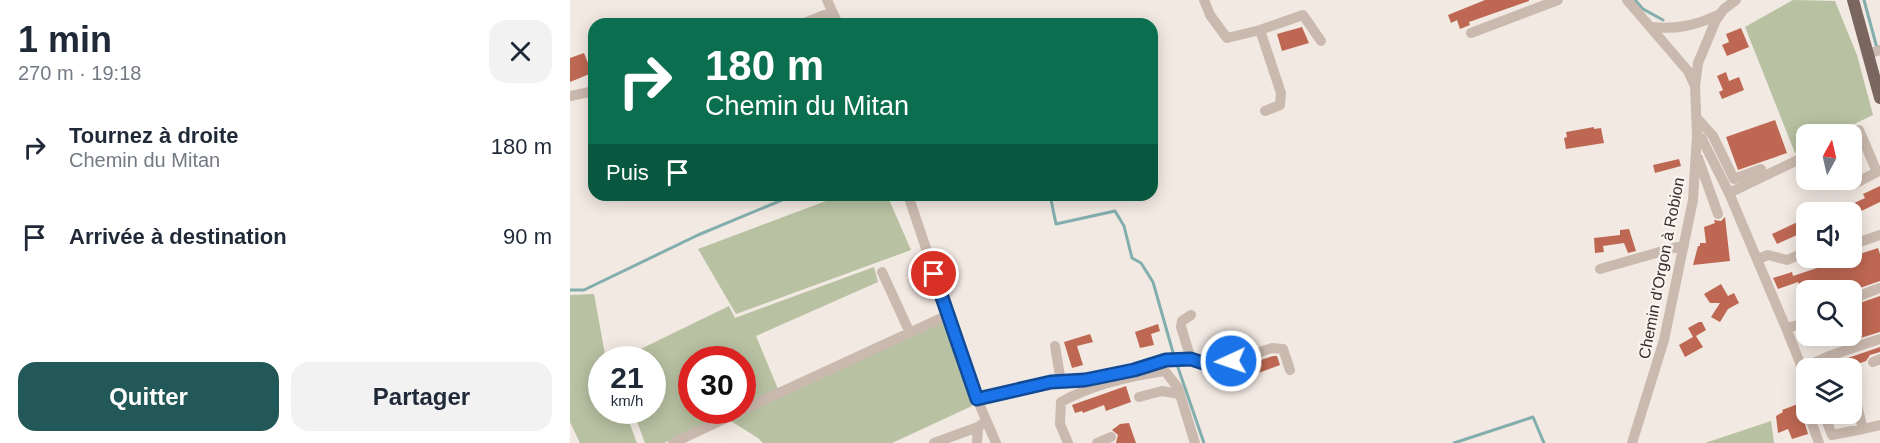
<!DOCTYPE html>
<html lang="fr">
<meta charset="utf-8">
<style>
body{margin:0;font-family:Helvetica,sans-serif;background:#f2f2f3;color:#1f2937;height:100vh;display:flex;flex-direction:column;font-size:22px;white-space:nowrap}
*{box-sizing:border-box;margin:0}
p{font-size:20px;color:#747a83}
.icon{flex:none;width:33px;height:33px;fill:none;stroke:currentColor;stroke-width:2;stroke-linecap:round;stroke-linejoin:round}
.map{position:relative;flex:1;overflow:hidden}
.drawer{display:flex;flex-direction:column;background:#fff;width:570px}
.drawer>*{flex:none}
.guide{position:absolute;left:18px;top:18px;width:570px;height:183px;border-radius:18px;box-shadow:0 3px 15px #0003;background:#0b6e4f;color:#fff;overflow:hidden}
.needle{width:39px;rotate:8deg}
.controls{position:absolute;left:1226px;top:124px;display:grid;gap:12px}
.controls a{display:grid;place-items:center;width:66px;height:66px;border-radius:12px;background:#fff;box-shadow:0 3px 15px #0003;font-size:30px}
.speed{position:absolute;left:18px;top:346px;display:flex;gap:12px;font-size:30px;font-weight:700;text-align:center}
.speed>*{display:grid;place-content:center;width:78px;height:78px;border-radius:50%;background:#fff;box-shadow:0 3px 15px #0003;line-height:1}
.speed small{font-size:15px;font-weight:400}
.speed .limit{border:9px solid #d22;background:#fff;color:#111}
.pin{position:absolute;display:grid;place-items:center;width:51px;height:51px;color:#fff;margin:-26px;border:3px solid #fff;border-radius:50%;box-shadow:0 2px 6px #0007}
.me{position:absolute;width:66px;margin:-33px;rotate:267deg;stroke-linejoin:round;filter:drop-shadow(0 0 4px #0008)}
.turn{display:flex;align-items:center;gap:21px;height:126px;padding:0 18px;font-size:27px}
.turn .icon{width:78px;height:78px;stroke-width:2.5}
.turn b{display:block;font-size:42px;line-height:51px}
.then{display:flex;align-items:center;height:57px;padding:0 18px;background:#0003;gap:12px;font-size:22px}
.round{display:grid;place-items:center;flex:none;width:63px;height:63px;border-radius:18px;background:#f2f2f3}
.summary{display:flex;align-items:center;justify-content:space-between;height:102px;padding:0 18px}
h1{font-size:36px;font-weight:600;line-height:45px}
.cta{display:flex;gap:12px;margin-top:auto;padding:12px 18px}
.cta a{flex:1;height:69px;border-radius:18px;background:#235858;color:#fff;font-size:24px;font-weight:600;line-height:69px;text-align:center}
.cta a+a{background:#f2f2f3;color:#1f2937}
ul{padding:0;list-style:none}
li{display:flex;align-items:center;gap:18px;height:90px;padding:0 18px}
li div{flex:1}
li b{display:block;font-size:22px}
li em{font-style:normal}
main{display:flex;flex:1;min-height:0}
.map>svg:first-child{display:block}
.green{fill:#b8c1a2}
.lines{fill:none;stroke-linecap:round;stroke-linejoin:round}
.stream{stroke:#82aead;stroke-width:3}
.building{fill:#be6853}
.minor{stroke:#cab9ae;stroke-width:10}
.major{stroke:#7a665e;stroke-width:12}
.route-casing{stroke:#114b97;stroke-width:15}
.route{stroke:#1a73e8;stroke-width:10}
.labels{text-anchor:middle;stroke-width:4.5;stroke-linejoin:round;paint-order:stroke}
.street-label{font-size:16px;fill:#392f2c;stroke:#faf4ee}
</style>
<main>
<section class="drawer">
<div class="summary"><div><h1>1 min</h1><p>270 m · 19:18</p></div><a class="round"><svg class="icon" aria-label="close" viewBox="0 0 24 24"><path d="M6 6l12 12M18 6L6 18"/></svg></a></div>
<ul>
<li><svg class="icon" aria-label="right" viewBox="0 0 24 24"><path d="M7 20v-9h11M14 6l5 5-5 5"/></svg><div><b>Tournez à droite</b><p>Chemin du Mitan</p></div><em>180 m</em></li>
<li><svg class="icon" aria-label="arrive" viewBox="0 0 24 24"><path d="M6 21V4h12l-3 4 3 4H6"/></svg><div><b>Arrivée à destination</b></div><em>90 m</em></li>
</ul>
<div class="cta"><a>Quitter</a><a>Partager</a></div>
</section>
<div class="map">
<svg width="1310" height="443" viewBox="0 0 1310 443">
<rect width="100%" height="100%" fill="#f2e9e2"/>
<path class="green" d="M1223,0L1265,1L1287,55L1303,115L1262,135H1236V148L1225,153L1175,27Z
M272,195H317L341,250L166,314L128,249Z
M304,267L308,282L186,336L208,389L173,406L172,360H122V411H162L94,443H75L63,411H82V360H48L159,306L165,318Z
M24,294L36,360H32V411H55L67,443H10L0,422V295Z
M374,321L402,406L322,443H193L188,438L159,420Z
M1201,421L1204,443H1135Z"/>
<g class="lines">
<path class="stream" d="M1065,0L1073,9L1093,20
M1294,0L1307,48
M480,195L486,224L545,211L554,226L562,258L571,263L583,282L604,356L634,443
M0,290H14L128,235L224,195
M884,443L963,417L974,443"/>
</g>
<path class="building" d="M915,0H959V1L899,22L900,25L890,29L887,20L881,23L878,15Z
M732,27L739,43L712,51L707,34Z
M1171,28L1179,47L1157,56L1152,45L1159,42L1156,34Z
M14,53L22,73L0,82V58Z
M1156,72L1159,81L1169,77L1174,90L1152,99L1149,92L1153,90L1147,76Z
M1205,120L1217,153L1168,170L1156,137Z
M1024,127V129L1031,128L1034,143L996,149L994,138L997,137L996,132Z
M1109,159L1111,166L1085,173L1083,165Z
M1310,186V202L1281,216V213H1255L1276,203L1278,206L1295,198L1293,194Z
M1155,217L1160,261L1123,265L1128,246H1130V243H1136L1134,227L1145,223L1144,220L1151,221Z
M1236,218V231L1207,244L1202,234Z
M1059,229L1066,251L1058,253L1054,243L1033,246L1034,252L1025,253L1024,238L1050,235V230Z
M1308,248L1310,254V281L1281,291H1232L1228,282L1208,289L1203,278L1222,272L1223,276Z
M1151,284L1158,296L1164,293L1169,303L1158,309L1150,322L1141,317L1150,303H1140L1134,294Z
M1310,296V332L1284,340L1281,330V306Z
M1129,322H1132L1136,330L1126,336L1133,347L1115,357L1109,345L1123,337L1118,328Z
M588,324L590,331L581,334L584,345L570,348L565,332Z
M520,334L523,342L507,346L513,365L502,368L494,342Z
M1310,347V352L1300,355L1296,361L1275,368L1272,360Z
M703,356H707L710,365L675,378L670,367Z
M556,386L561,402L536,411L534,405L513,413L512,411L505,413L502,405Z
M1236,401V408L1232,414L1238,434L1222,439L1218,429L1208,433L1206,416L1213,412L1212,410Z
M559,423L566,443H546L548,435L542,430L550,424Z"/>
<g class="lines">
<path class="minor" d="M257,0L268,24
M634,0L640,15L657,38L690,30L733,15L751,41
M1057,0L1118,71L1125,86
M232,24L262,12
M1081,27C1107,30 1127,25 1150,14
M690,30L711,93L710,105L695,111
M901,33L988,0
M1298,54L1310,50
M0,96L24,91
M1126,117L1143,136L1164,179L1191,169
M1127,135L1132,139L1159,193L1216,328L1236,323
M1279,135L1289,130L1307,172L1284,184
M1128,158L1148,214
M1159,193L1236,156
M338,195L407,399L426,443
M1281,245L1310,235
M1188,259L1198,255L1217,260L1236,252
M1030,269L1114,245
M312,272L340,333
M1281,299L1310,288
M621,315L612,321L611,327L621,359
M1216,328L1232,368L1259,356L1310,339
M485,346L491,382
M1303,362L1310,359
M1283,390L1293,429L1310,425
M569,397L592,391L609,394
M407,399L481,382L515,380L564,370L596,360L621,359L645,367L702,348L713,349L720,370
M172,410L378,315
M1254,414L1262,435L1293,429
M1239,415L1249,443
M103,443L171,411
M364,443L408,427
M407,443L408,427L412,424
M498,443L490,424L491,402C523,384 559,376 595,371L608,388L625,443
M527,443L541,437
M1062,443L1094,340L1123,200L1127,135L1125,86L1128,63L1146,20L1154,9L1166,0"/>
<path class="major" d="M1283,0L1310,98"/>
</g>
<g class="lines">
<defs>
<path id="route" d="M364,274L407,399L481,382L515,380L564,370L596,360L621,359L645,367L661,361"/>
</defs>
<use href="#route" class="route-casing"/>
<use href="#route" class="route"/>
</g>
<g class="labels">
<g class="street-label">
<text transform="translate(1091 268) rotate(-79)" y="6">Chemin d'Orgon à Robion</text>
</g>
</g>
</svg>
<div class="controls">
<a><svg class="needle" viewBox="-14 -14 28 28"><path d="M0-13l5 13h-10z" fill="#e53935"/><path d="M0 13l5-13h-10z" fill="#747a83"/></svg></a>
<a><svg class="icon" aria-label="sound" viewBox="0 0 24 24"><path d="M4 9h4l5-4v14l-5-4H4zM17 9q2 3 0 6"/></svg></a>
<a><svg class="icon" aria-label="search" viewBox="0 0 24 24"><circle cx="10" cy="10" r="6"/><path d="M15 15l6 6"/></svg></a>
<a><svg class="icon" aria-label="layers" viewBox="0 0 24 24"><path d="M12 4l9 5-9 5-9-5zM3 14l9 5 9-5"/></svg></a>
</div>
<div class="speed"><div>21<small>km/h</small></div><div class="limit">30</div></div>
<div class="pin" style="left:364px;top:274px;background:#d93025"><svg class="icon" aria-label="arrive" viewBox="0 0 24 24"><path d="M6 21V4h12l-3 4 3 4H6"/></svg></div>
<svg class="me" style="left:661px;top:361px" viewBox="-20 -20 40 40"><circle r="17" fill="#1a73e8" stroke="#fff" stroke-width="3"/><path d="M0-11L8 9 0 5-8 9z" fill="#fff"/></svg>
<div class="guide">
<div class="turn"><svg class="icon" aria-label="right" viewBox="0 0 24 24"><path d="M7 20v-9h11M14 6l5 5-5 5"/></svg><div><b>180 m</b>Chemin du Mitan</div></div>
<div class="then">Puis<svg class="icon" aria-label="arrive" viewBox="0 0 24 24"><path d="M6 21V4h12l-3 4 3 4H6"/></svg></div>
</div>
</div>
</main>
